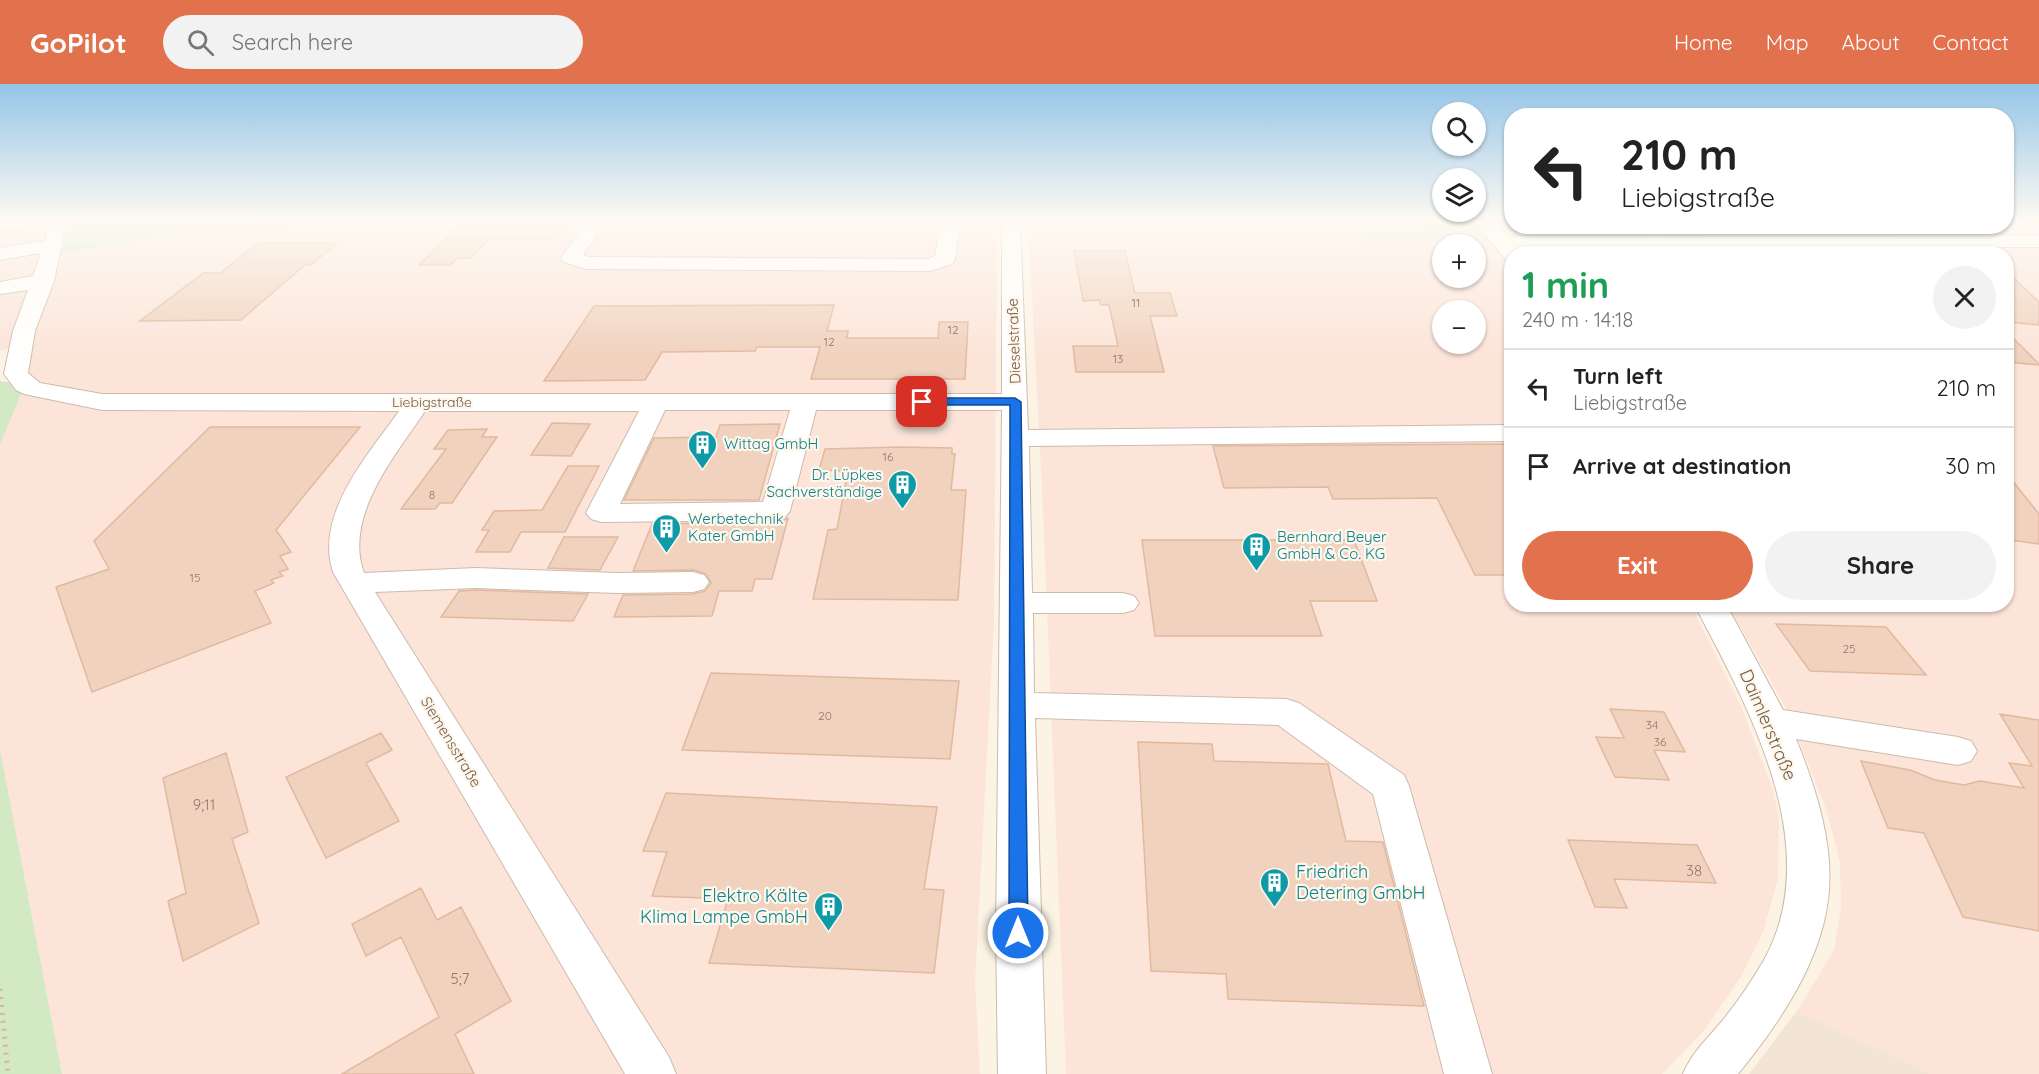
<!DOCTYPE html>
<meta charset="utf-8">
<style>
body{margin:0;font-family:Quicksand,sans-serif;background:#f2f2f2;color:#222;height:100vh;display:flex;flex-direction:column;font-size:22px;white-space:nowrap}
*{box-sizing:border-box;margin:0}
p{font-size:20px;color:#767676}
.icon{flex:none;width:33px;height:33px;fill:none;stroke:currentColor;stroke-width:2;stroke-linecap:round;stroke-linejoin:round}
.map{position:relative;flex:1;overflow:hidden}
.side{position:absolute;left:1504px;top:162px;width:510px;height:366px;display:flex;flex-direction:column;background:#fff;border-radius:24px;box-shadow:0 2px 4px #0004}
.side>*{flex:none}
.guide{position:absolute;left:1504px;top:24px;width:510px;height:126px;border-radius:24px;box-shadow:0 2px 4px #0004;background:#fff;color:#222;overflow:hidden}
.buttons{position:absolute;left:1432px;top:18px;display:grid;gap:12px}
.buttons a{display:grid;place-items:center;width:54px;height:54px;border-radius:50%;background:#fff;box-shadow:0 2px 4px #0004;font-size:30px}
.pin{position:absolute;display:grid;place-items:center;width:51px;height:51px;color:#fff;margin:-26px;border-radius:12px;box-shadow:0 3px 9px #0006}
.me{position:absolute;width:66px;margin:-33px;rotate:0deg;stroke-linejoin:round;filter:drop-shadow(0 0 4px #0008)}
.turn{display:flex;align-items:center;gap:21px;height:126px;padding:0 18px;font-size:27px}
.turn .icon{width:78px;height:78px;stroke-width:2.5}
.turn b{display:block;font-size:42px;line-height:51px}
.round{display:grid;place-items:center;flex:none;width:63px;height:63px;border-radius:32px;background:#f2f2f2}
.overview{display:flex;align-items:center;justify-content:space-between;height:102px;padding:0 18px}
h1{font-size:36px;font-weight:800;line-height:45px;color:#1e9e55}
.action{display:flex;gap:12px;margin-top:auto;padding:12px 18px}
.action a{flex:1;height:69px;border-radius:36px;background:#e2714e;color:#fff;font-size:24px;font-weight:800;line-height:69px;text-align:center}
.action a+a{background:#f2f2f2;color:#222}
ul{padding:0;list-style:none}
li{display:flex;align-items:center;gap:18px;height:78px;padding:0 18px;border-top:2px solid #e0e0e0}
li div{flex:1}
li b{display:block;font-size:22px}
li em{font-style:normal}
header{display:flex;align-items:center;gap:36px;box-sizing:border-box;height:84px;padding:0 30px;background:#e2714e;color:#fff}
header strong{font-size:28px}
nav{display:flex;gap:33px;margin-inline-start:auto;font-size:21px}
.search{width:420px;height:54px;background:#f2f2f2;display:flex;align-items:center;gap:15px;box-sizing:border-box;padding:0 21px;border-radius:33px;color:#767676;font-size:22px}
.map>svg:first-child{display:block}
.residential{fill:#f3e5d4}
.commercial{fill:#fce4d9;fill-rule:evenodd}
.green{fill:#d2e9c4}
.building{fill:#f0d2be;stroke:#e2b99e;stroke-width:1.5}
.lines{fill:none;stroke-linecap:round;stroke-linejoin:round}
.minor-casing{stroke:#cdbbac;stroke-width:2}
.path{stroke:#d5b6a1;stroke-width:5;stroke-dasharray:2 6;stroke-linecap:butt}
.minor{fill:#fff;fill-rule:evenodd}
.route{fill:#1a73e8;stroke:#114b97;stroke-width:1.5}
.labels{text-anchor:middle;stroke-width:4.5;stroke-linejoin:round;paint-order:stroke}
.number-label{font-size:12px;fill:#937868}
.far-street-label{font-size:14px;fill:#745a4b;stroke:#fef7eb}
.street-label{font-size:15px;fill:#745a4b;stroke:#fef7eb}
.culture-label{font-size:15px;fill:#0d838f;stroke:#fef7eb;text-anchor:start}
.near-number-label{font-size:15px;fill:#937868}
.near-street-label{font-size:18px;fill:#745a4b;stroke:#fef7eb}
.near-culture-label{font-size:18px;fill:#0d838f;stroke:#fef7eb;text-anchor:start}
</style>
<header>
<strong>GoPilot</strong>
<div class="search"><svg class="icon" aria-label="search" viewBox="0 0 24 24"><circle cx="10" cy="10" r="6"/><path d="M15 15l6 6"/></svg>Search here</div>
<nav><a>Home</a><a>Map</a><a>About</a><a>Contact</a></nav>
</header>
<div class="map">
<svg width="2039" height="990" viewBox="0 0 2039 990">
<rect width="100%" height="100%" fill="#fcf3e5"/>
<path class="residential" d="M1797,927L1931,990H1749Z"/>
<path class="commercial" d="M0,136H50L8,265L0,267Z
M430,136H992L991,158H997L994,537L975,899L980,990H62L0,665V361L25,301L16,290L60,170L186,149L383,147Z
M1028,136H1415L1423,145H1356L1364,157H1492L1510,179L1512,520L1691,521L1741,622L1772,703L1779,732L1778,795L1763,848L1742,891L1703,948L1662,990H1066L1042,405ZM1443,160H1476V194H1443ZM1443,226H1476V260H1443Z
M2007,136H2039V151H1960L1920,143L2007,142Z
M2039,162V990H1931L1797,927L1834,866L1841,824L1840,779L1827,728L1787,626L1728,521L2007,520V170H1534L1544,165L1623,164Z"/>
<path class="green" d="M70,136H430L383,147L186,149L60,170Z
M1415,136H1474L1492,157H1364L1355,145H1422Z
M1498,136H1512V142H1894L1903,150L1528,153L1507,146Z
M0,297L25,301L0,361Z
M0,665L62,990H0Z"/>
<path class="building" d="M465,136H572L557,154L489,155L471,174H458L450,181H419Z
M258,159H337L311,181H305L241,236L140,237L203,189H220Z
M1074,167H1125L1135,209H1170L1177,232H1150L1164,288H1076L1073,262H1118L1109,221H1101L1099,216L1083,217Z
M2007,188L2039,218V241L2007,238Z
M834,221L827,247H848L847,254H938L939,238H968L965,295H811L820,263H757L755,267L662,268L645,296L544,297L594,222Z
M2007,248L2039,280V281L2007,278Z
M552,339L590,340L571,372L531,371Z
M780,340L759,416H624L654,354L716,353L720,341Z
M210,343H360L276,446L291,468L280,472L288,485L279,488L283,492L271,496L274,499L255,507L271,539L92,608L56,503L109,485L94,457Z
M487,345L482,353H497L452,419H440L435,425H401L446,365H434L448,346Z
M1512,360V491H1475L1437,414L1333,415L1328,403L1224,404L1213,362Z
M899,363L952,364V370H955L951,406H966L958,516L813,515L828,446L837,445L848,387L819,386L825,365Z
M568,382H599L565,448H521L510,468H476L489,446H482L494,427L542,426Z
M2007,390L2039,430V460L2011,456L2007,450Z
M788,434L772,495H755L752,507H719L712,532L614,533L623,511L693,510L705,507L711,499L706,490L694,486L633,487L652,440L775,438Z
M564,453H618L600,486L548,484Z
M1142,456H1354L1377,517H1310L1322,552H1155Z
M476,506L588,510L573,537L441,533L459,507Z
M1776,540L1886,543L1926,591L1810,587Z
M711,589L959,597L950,675L682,666Z
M1610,625L1664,628L1685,668L1654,666L1669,696L1615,693L1596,653L1624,654Z
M2000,630L2039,636V847L1963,833L1924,749L1888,744L1861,677L1910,686L1935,696L1964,701L1980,697L2024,704L2009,679L2032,682Z
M381,649L392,666L366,679L399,737L326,774L286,693Z
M1138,658L1212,660L1214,677L1328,680L1346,757L1383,758L1424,922L1228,915L1226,890L1151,887Z
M226,669L248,748L232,755L259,839L183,877L168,817L186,809L163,694Z
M666,709L937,723L924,805L944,806L934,889L709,879L728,815L652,812L667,768L643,767Z
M1568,756L1697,761L1716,799L1614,795L1627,824L1595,823Z
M421,804L437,836L461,823L511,917L455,950L474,990H342L439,933L401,853L366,872L352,840Z"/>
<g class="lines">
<defs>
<path id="minor" d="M0,136H47L38,142L0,147Z
M49,136H67L54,197L35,247L28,289L40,299L102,310H1002V136H1020L1028,346L1512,341V357L1029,362L1032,509H1123L1134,512L1139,519L1134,526L1123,529H1033L1034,609L1286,615L1299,619L1404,691L1409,702L1492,990H1444L1373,710L1278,641L1035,634L1046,990H998L996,849L1002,326H816L790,427L785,433L775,436L601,438L591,435L586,429L639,327H425C396,371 343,432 364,489L476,484L618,489L693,488L704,491L709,498L704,505L693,508L618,509L476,504L375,508L669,973L676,990H625L333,488C314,430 369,370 399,327L102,326L24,310L16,306L4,290L13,247L28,206L0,210V198L33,192L41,169L0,176V164L45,157ZM665,326H790L763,418L620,420Z
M588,136H606L583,171L588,173L928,175L935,172L942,136H960L955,176L952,180L930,187L586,185L564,178L561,174Z
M1474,136H1493L1507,152L2039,151V163L1517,164L1521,170H1512V177L1505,175Z
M1694,520H1726L1783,626L1958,653L1971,657L1977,667L1971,677L1958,681L1796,655C1816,704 1835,762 1828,816C1820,880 1778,941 1738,990H1683C1692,968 1708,954 1723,936C1738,917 1752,897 1764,876C1827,762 1747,621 1694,520Z"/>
</defs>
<use href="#minor" class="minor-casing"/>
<path class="path" d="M0,905L8,990"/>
<use href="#minor" class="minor"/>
</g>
<linearGradient id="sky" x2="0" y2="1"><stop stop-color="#95c5e7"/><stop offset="0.5" stop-color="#fefaf3"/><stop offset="1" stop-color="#fefaf3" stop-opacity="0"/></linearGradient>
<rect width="2039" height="274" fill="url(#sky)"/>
<path class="route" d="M1015,314L1021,318L1028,849L1025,855L1018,857L1012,855L1009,849L1010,321H922L917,318L922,314Z"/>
<defs>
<symbol id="building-pin" viewBox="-11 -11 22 30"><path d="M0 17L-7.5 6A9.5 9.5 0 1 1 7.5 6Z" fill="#0f9aa8" stroke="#fef7eb"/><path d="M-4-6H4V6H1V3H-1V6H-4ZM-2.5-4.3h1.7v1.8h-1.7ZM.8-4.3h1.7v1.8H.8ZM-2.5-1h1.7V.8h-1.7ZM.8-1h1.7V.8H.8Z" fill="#fff"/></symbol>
</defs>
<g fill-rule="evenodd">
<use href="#building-pin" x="686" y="344" width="33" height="45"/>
<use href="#building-pin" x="886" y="384" width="33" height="45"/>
<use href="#building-pin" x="650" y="428" width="33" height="45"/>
<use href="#building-pin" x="1240" y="446" width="33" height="45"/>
<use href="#building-pin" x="1258" y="782" width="33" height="45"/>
<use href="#building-pin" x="812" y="806" width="33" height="45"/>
</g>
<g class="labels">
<g class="number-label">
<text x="1136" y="223">11</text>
<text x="953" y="250">12</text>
<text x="829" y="262">12</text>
<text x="1118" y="279">13</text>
<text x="888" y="377">16</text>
<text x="432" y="415">8</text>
<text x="195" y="498">15</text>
<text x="1849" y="569">25</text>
<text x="825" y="636">20</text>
<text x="1652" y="645">34</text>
<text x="1660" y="662">36</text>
</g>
<g class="far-street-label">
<text x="432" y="323">Liebigstraße</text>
</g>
<g class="street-label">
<text transform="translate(1014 257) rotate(-92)" y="5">Dieselstraße</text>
<text transform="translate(451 658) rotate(59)" y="5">Siemensstraße</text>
</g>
<g class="culture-label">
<text x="724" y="365">Wittag GmbH</text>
<text x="882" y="396" text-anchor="end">Dr. Lüpkes<tspan x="882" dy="17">Sachverständige</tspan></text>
<text x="688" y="440">Werbetechnik<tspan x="688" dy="17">Kater GmbH</tspan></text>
<text x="1277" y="458">Bernhard Beyer<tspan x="1277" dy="17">GmbH &amp; Co. KG</tspan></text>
</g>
<g class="near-number-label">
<text x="204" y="726">9;11</text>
<text x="1694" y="792">38</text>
<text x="460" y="900">5;7</text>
</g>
<g class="near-street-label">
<text transform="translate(1768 641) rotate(67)" y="6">Daimlerstraße</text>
</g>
<g class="near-culture-label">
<text x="1296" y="794">Friedrich<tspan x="1296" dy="21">Detering GmbH</tspan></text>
<text x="808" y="818" text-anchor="end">Elektro Kälte<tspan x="808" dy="21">Klima Lampe GmbH</tspan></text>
</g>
</g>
</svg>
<div class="buttons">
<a><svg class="icon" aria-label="search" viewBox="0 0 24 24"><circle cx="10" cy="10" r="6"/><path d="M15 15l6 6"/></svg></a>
<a><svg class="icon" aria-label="layers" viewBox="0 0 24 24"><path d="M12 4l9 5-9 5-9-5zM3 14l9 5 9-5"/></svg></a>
<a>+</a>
<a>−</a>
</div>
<div class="pin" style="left:922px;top:318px;background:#d93025"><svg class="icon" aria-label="arrive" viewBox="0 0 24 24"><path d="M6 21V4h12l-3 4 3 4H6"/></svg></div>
<svg class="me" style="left:1018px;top:849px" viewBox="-20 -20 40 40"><circle r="17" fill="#1a73e8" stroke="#fff" stroke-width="3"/><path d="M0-11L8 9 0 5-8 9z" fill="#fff"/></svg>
<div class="guide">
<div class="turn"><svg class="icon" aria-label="left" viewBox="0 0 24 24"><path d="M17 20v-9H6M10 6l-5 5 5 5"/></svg><div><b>210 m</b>Liebigstraße</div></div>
</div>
<section class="side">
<div class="overview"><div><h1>1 min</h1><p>240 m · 14:18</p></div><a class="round"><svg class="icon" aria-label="close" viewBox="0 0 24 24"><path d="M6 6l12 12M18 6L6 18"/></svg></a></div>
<ul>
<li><svg class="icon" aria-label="left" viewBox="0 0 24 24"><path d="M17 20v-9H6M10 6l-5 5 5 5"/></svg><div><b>Turn left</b><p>Liebigstraße</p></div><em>210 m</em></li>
<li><svg class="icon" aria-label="arrive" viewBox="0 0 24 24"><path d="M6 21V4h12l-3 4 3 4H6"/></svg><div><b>Arrive at destination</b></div><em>30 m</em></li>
</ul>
<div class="action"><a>Exit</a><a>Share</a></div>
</section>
</div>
